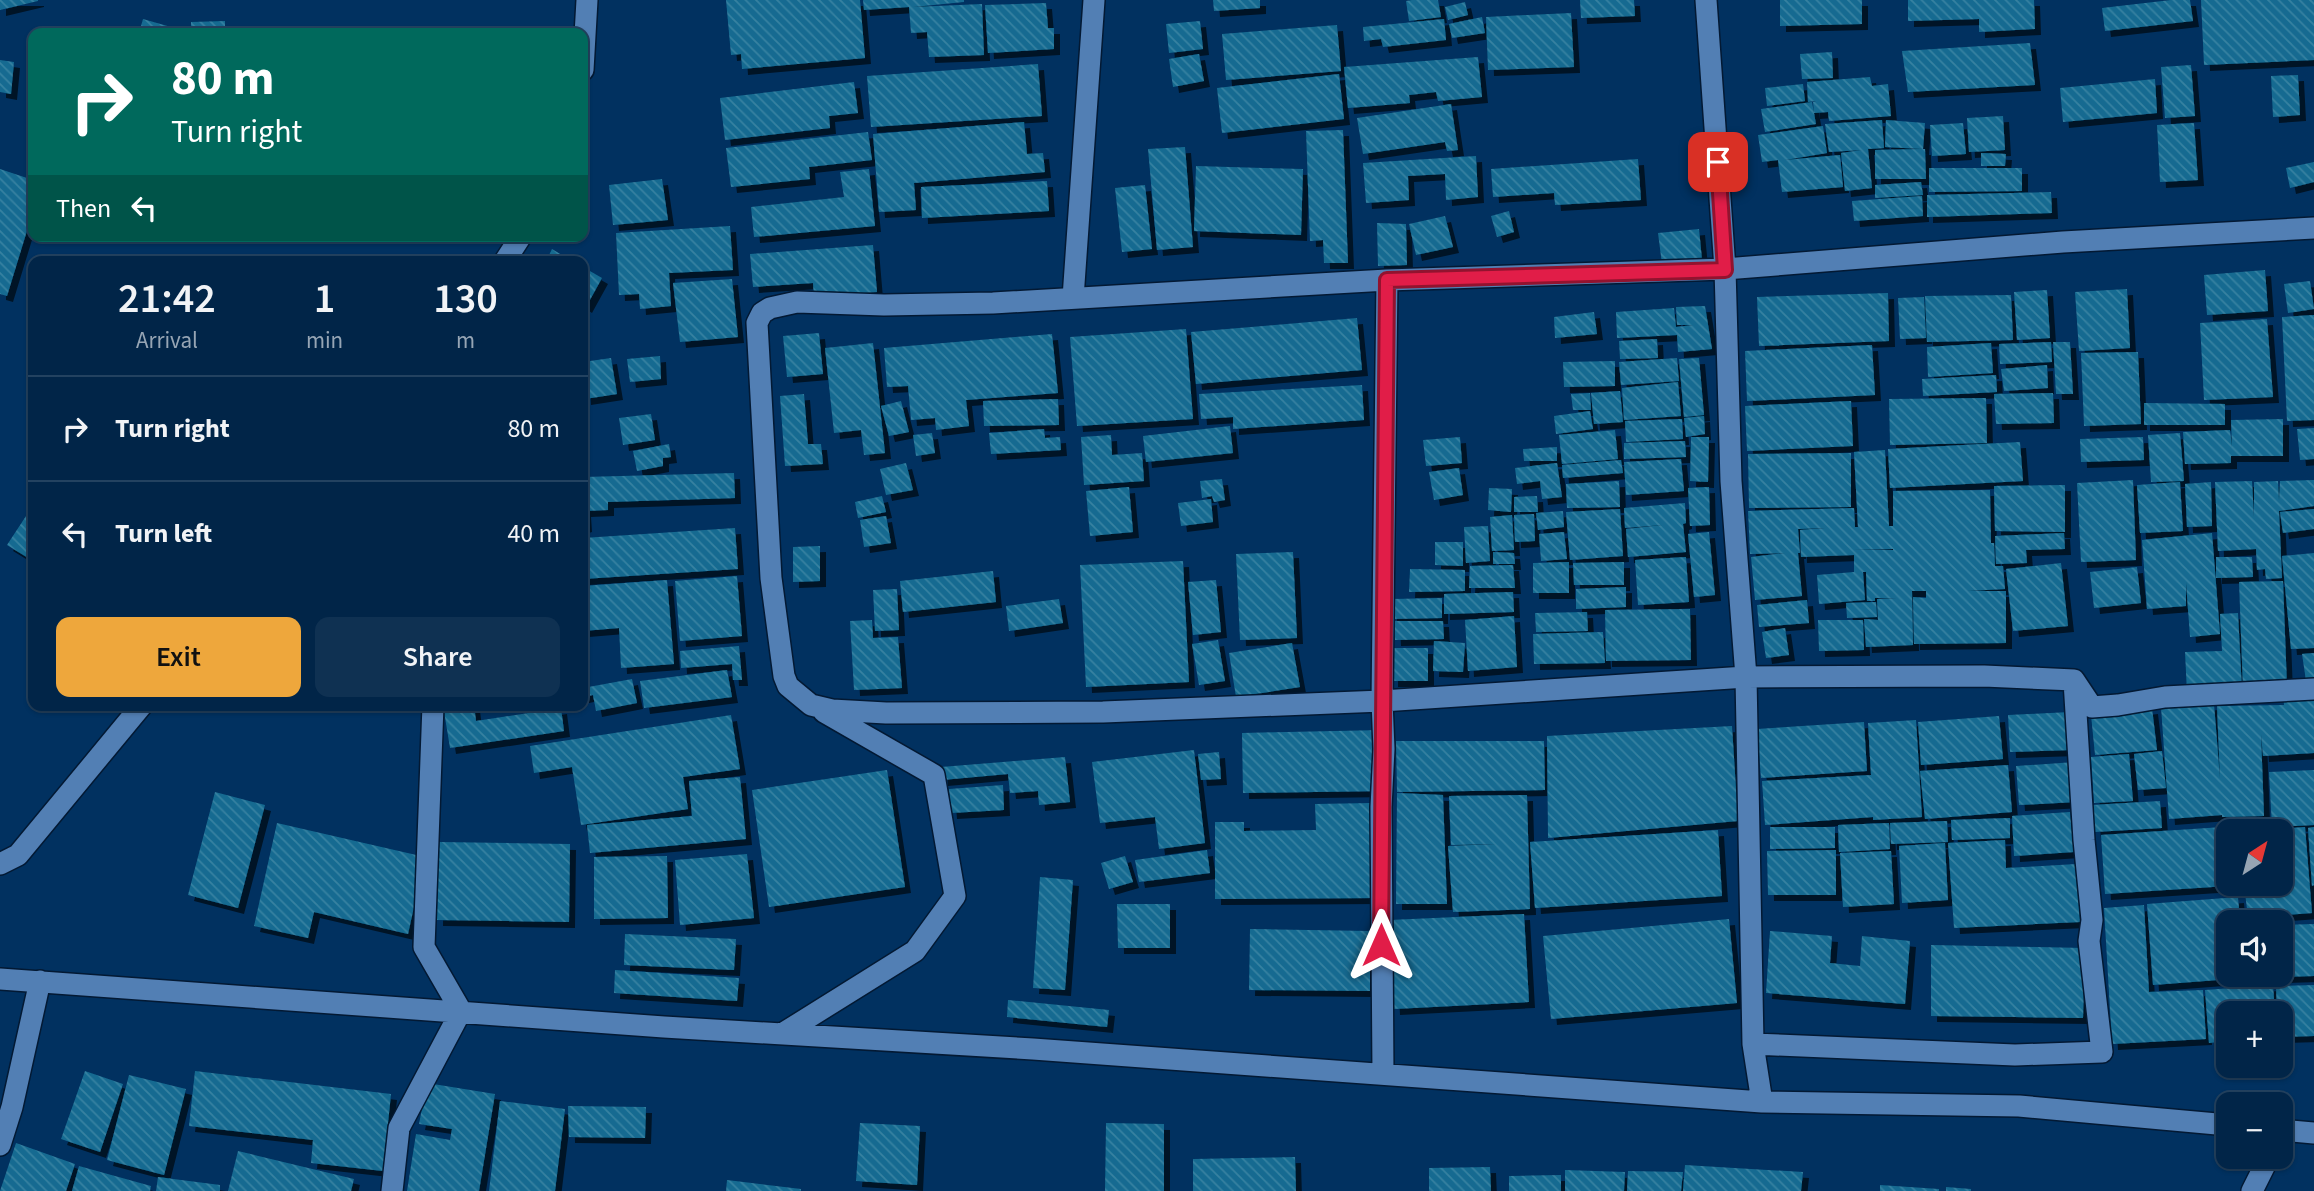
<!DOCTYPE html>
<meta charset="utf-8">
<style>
body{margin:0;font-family:"Source Sans 3",sans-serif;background:#0f3152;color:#f1f3f6;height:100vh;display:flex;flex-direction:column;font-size:26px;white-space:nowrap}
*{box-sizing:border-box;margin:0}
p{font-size:23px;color:#96a5b4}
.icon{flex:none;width:38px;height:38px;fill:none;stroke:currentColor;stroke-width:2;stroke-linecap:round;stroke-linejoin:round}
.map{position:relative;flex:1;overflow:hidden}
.side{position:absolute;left:28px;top:256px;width:560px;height:455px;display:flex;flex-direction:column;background:#012548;border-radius:14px;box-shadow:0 2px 5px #0004,0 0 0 2px #234260}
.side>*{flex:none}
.top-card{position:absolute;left:28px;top:28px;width:560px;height:214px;border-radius:14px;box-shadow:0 2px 5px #0004,0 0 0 2px #234260;background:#00695c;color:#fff;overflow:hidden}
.needle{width:46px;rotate:36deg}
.fabs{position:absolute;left:2216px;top:819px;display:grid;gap:14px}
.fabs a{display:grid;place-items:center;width:77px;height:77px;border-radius:14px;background:#012548;box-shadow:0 2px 5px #0004,0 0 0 2px #234260;font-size:35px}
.pin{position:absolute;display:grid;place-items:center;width:60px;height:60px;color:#fff;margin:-30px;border-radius:14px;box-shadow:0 4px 10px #0006}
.me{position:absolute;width:77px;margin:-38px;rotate:0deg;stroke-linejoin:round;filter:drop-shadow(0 0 5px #0008)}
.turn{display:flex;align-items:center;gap:24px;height:147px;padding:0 28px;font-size:32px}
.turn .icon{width:91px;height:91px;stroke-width:2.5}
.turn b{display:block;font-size:49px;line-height:60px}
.then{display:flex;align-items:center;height:66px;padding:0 28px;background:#0003;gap:14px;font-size:26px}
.eta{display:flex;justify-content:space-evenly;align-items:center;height:119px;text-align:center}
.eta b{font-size:42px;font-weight:600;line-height:49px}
.cta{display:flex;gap:14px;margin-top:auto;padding:14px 28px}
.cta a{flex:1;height:80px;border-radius:14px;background:#eea73c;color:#111;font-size:28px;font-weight:600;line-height:80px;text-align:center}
.cta a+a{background:#0f3152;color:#f1f3f6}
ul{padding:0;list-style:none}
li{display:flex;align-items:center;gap:21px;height:105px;padding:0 28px;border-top:2px solid #234260}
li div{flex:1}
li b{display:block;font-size:26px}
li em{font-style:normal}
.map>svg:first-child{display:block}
.building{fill:url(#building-back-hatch);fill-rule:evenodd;filter:url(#shadow)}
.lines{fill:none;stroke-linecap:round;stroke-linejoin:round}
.minor-casing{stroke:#031933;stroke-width:24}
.minor{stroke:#527fb4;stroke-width:21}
.route-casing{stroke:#92132f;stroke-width:18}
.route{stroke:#e11d48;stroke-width:12}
</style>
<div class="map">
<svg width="2314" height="1191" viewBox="0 0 2314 1191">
<defs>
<pattern id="building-back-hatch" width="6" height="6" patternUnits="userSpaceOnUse" patternTransform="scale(1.75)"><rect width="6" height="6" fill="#156b91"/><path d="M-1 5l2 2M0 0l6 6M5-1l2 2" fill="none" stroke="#3781a1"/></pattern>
<filter id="shadow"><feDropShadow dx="6" dy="6" stdDeviation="0" flood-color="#0009"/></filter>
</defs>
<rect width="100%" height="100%" fill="#013160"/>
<path class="building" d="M0,0H38V1L0,10Z
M726,0H860L865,58L742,69L741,54L731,55Z
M863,0H964V2L913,7L982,4L984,55L929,57L927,32L911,33L909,7L864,10Z
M1213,0H1260V8L1214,11Z
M1412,0H1438L1441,17L1409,21L1406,1Z
M1580,0H1634L1635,16L1581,18Z
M1780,0H1862V24L1780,26Z
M1908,0H2034L2035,29L1979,32V19L1908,21Z
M2171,0H2190L2193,21L2105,31L2102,8Z
M2201,0H2314V60L2204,65Z
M1465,2L1468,15L1448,20L1445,7Z
M1046,3L1048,28H1054V49L988,53L985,5Z
M1571,13L1574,67L1488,70L1486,17Z
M1482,17L1485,33L1452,38L1449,24Z
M143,19L171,27L169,33H139Z
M1444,19L1446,40L1383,47L1381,39L1364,41L1363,27Z
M225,21V33H191V22Z
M1200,21L1203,49L1169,53L1166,24Z
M1337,25L1341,71L1226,80L1222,34Z
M2030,43L2035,85L1908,92L1902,51Z
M1832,52L1833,78L1802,79L1800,54Z
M1199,54L1204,81L1173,87L1169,59Z
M1478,57L1482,97L1438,101L1436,92L1409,95L1410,103L1348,108L1344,67Z
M0,60L14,62L11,94L0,92Z
M1038,64L1042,116L871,127L867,76Z
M2191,65L2195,116L2165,118L2161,67Z
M1339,74L1344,119L1222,133L1217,88Z
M2298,75L2300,115L2273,117L2271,76Z
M1870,77L1872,86L1888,84L1891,116L1829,121L1828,112L1814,113L1813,102L1816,101L1808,102L1807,82Z
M2155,79L2157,113L2063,122L2060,88Z
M854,82L858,113L829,116L830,128L725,140L720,98Z
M1803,84L1805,101L1767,106L1765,88Z
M1812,102L1816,124L1765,132L1761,109Z
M1451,104L1458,150L1447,151L1445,142L1363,154L1357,118Z
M2003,116L2005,150L1969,152L1967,118Z
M1882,120L1884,148L1868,149L1872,188L1845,191L1841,153L1862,150L1829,152L1825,124Z
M1886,120L1925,123L1923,149L1885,147Z
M1024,122L1027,154L1043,153L1045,172L914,183L916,210L879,212L873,134Z
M1963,123L1966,154L1932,156L1930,125Z
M2194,123L2198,180L2160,182L2157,125Z
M1823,126L1827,153L1785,160L1840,155L1843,187L1782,192L1778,160L1762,162L1758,135Z
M1343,130L1348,263H1324L1323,240L1310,241L1306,131Z
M868,132L872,160L809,167L810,179L731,187L726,148Z
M1185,147L1193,247L1157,250L1148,149Z
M1923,149H1925L1926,179H1875V150Z
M1981,153L2006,154L2005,166H1981Z
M1476,156L1478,197L1446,200L1445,174L1408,176L1409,200L1366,203L1363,163Z
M1638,159L1641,200L1555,205L1554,193L1493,197L1491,169Z
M2314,162V182L2290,188L2286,168Z
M1196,166L1303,169L1301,235L1194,231Z
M1929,168H2022V191L1929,192Z
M0,169L33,180V211L7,296L0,294Z
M869,169L875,226L754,237L751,207L844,197L840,172Z
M662,179L668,220L613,225L609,185Z
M1047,181L1049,211L922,218L921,187Z
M1921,182L1923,195L1875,198V185Z
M1145,185L1152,249L1122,252L1115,188Z
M2051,192L2052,213L1927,217V195Z
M1922,196L1923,216L1854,221L1852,201Z
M1509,211L1514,232L1497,237L1491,216Z
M1445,216L1453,247L1416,255L1409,224Z
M1377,223L1406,224L1407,265L1378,266Z
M730,226L733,270L669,273L671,306L640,309L639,294L619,295L616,233Z
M1699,229L1702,260L1662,264L1658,233Z
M873,245L877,292L814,297L813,283L753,287L750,254Z
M552,249L572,261H546Z
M583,267L602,278L586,307L583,305Z
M2265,270L2268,311L2207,315L2204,275Z
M732,279L738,337L680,342L673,283Z
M2310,281L2314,309L2288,313L2284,284Z
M2127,289L2130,348L2079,351L2075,292Z
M2047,290L2050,338L2017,340L2014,292Z
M1888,293L1889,341L1759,346L1757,297Z
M2011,295L2013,340L1927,342L1925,296Z
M1924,297L1926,338L1900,339L1898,298Z
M1705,306L1712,349L1678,352L1677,335L1617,338L1616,312L1674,308L1676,327L1693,325H1677L1676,307Z
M1594,312L1597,334L1555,338L1554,317Z
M2314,315V420L2287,421L2282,317Z
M1357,318L1362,370L1196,384L1191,332Z
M2267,319L2273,397L2204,400L2200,323Z
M1186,329L1193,419L1077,426L1070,337Z
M819,333L823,374L787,377L783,336Z
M1052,334L1058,393L966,400L969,426L936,430L935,418L911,420L908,386L887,387L884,348Z
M1657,339L1658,358L1620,359L1619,341Z
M2051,342L2052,362L2000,364L1999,344Z
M2053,342H2070L2073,394H2056Z
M873,343L885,453L864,455L861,430L834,433L825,348Z
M1991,343L1993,373L1928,377L1927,347Z
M1872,345L1875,395L1747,401L1745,351Z
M2138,352L2141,424L2084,426L2081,353Z
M660,356L661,379L630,382L627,359Z
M611,358L617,394L585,399L583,362Z
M1677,358L1679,381L1621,385L1619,362Z
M1699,358L1704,415L1684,417L1679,359Z
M1615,361V386L1564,387L1563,362Z
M2047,365L2048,388L2004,391L2001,369Z
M1996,375L1997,392L1923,396L1922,379Z
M1678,382L1681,416L1624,420L1622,388Z
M1362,385L1364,420L1233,429V417L1201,419L1199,394Z
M1620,391L1623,422L1594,424L1591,393Z
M1590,393L1591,410H1573L1571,394Z
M2053,393L2054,423L1996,424L1994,394Z
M804,394L808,444H821L823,464L785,466L780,396Z
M1986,398L1987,443L1890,445L1889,399Z
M1058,399L1059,425L984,426L983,401Z
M901,401L909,432L889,436L881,406Z
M1851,401L1853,446L1747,451L1745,406Z
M2144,403L2225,404V425H2144Z
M1590,411L1593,429L1556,434L1554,416Z
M651,414L655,440L623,445L619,418Z
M1704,416L1705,434L1686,437L1684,418Z
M1682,419L1683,439L1626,442L1625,421Z
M2283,419V456H2231V463L2185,464L2183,432L2230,430L2232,447L2231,420Z
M1230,426L1233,453L1146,462L1143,436Z
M2314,428V459L2300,460L2297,429Z
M1044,429L1045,438L1060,437L1061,450L991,454L989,433Z
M1615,430L1618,459L1562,464L1559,435Z
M932,433L935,453L916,456L913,435Z
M2180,433L2184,481L2151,482L2148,435Z
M1111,435L1112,455L1142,453L1144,481L1084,485L1081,437Z
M1460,437L1462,463L1426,466L1423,440Z
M1691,437H1709L1708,482L1690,481Z
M2143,437L2144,460L2081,462L2080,439Z
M1685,441L1686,457L1624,459V443Z
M2020,442L2023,481L1890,488L1888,449Z
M669,444L671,457L663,458V466L637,471L633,451Z
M1557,447V461H1524L1523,449Z
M1885,450L1889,526H1893V491L1990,490L1991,543H1994L1995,566H2003L2005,589L1967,591H2006V643L1914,644L1913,597L1926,598V591H1912L1913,645L1866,647L1864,619L1878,620L1877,599L1897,598H1875V601H1867L1866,572H1863L1865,600L1819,604L1817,575L1854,572V555L1801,557L1800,530L1825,528L1798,529L1800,553H1798L1802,596L1755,600L1751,557L1785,553L1750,554L1748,511L1854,508L1855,527H1858L1854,452ZM1893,549V550H1853Z
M1851,453V507L1749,508L1748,454Z
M1681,459L1684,491L1626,495L1624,462Z
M1621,460L1623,473L1563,478L1562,465Z
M906,463L913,490L886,495L880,469Z
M1557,463L1562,497L1542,499L1540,481L1517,484L1515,468Z
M1459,468L1463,495L1434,500L1429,472Z
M734,473L735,498L608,502V510L585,511L586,526L583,527V477Z
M1222,479L1225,500L1214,502L1212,496L1202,498L1200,481Z
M2133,480L2136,560L2081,562L2077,483Z
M2314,480V506L2279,511L2282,578L2266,579L2265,569L2257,570L2256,549L2218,551L2215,482L2252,481L2254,517V482L2278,481L2279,501L2280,481Z
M1619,481L1620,507L1567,508L1566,484Z
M2180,482L2183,531L2140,533L2137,485Z
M2211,482L2212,526L2187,527L2185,484Z
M2065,485V532L1995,531L1994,486Z
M1129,487L1133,532L1090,536L1086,491Z
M1709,487L1710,525L1690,526L1688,488Z
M1489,488L1512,489L1511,512L1488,510Z
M882,496L886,512L858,518L855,502Z
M1537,496L1538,512H1514V497Z
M1211,499L1213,522L1181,526L1178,503Z
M1685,503L1686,523L1683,524L1686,552L1628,557L1626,529L1662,525L1625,528L1624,508Z
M1620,509L1623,556L1570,560L1566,512Z
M2314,509V529L2283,533L2280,512Z
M1563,511L1564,527L1538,530L1536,513Z
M1534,514L1535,541L1515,542L1514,515Z
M1512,515L1514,550L1492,551L1490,517Z
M26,516L33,521V561L7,545Z
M886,516L891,543L864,547L860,520Z
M1488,526L1490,561L1466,563L1464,527Z
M735,528L738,569L583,579V538Z
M1564,532L1567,559L1541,561L1539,534Z
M1709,532L1715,595L1694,597L1688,534Z
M2064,533L2065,549L2026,550L2027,563L1996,564L1995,536Z
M2212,533L2220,634L2190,637L2186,582V606L2147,609L2142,540Z
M1435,542H1463V566L1435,565Z
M820,546V581L793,582V547Z
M1293,552L1297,638L1240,640L1236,554Z
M1493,552L1514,553L1515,564H1493Z
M2314,553V648L2291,649L2282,556Z
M1686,557L1689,602L1638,605L1635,560Z
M2216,557H2252L2253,577L2216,578Z
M1183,561L1189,682L1086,687L1080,565Z
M1569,562V593H1533V563Z
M1624,562V585H1574L1573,563Z
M2061,563L2068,626L2013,631L2006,569Z
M1513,565L1515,588H1469L1470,566Z
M2137,567L2141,603L2094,608L2090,572Z
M1410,569L1465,570V591L1409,592Z
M993,571L996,602L903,612L900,581Z
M737,576L742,636L680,641L675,581Z
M667,580L674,664L621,668L619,628L583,631V586Z
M1216,580L1221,632L1193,635L1188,582Z
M2283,581L2287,687L2243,688L2239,582Z
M1626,587V607L1576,609V589Z
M897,589L899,630L875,631L873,590Z
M1513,592L1514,612L1444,614V594Z
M1442,598V618L1391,619V599Z
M1059,599L1063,623L1009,631L1006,606Z
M1807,600L1809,623L1759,627L1757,605Z
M1876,602L1877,617L1847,618L1846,603Z
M1690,609L1691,660L1606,661L1605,610Z
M1587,612L1588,631L1536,632L1535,613Z
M2238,613L2242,691L2187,693L2185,652L2222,651L2220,614Z
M1514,616L1517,667L1468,671L1465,620Z
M872,620L873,638L898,637L902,688L854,690L850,621Z
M1818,620H1863L1864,650L1819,651Z
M1394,621H1443L1444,639L1395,640Z
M1785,628L1789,655L1766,658L1762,632Z
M1603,632L1605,663L1534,664L1533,634Z
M1218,640L1225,681L1199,685L1192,644Z
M1434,641L1465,643L1463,672L1433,671Z
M1292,643L1300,687L1236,697L1229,653Z
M739,646L742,680H733L732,664L681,668L680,651Z
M1392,648H1428V681H1392Z
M2314,653V680L2306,681L2302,654Z
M727,670L732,697L644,708L640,681Z
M632,679L637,703L596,711L593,695L583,697V688Z
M2314,694V753L2263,756L2261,734L2264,816L2222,817V815L2169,819L2161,707L2214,704L2220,779L2217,706L2284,705L2283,695Z
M443,705H474L476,721L561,708L564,731L450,748Z
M2152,708L2157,750L2095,755L2091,715Z
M2070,712L2072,750L2010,752L2008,715Z
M731,715L740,769L683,777L688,809L581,825L572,767L534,773L530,746Z
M1999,716L2003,759L1921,765L1918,722Z
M1916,720L1922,817L1873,820V817L1765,825L1762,781L1871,775L1868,723Z
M1864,722L1867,771L1761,778L1757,729Z
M1732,726L1738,821L1548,838L1547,736Z
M1383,730L1384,791L1243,793L1242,733Z
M1396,741H1544L1545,790L1397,792Z
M1194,750L1205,843L1159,849L1155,817L1100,823L1092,762Z
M2162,751L2166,788L2138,790L2134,754Z
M1219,752L1221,779L1201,780L1198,754Z
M2129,754L2133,801L2094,803L2091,757Z
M1065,757L1070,802L1039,805L1038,791L1010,793L1008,774L942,780L941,767Z
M2075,762L2077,802L2019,805L2016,766Z
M2008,765L2012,812L1925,819L1920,771Z
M887,770L905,887L769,907L752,790Z
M2314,770V825L2272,827L2269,772Z
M740,777L746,839L590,853L587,825L692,816L689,781Z
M1003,785L1004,810L951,813L949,789Z
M215,792L265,805L238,908L188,895Z
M1397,793L1443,795L1447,904H1396Z
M1527,795L1530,909L1453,912L1448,846L1496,844L1451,845L1449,796Z
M2160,801L2162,828L2095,832L2092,805Z
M1372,803L1375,898L1215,899V822H1244V831L1316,830L1315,804Z
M2070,812L2074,852L2014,856L2012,816Z
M2010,818V838L1952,840L1951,820Z
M1947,821L1948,842L1891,844L1890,823Z
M277,823L425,857L408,934L314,912L308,938L254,926Z
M1889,823L1890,849L1839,852L1838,825Z
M2238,826L2239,831H2228V886L2105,894L2101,835Z
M1770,827H1835V848L1770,849Z
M2305,827L2312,913L2248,918L2244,884H2280V829Z
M2314,827V885L2312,886L2308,828Z
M1718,830L1722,896L1535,908L1530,842Z
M2005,840L2006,868L2076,864L2080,922L1954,928L1948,843Z
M438,842L570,844L569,922L437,920Z
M1945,843L1948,900L1902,903L1899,846Z
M1207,850L1210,873L1139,882L1135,860Z
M1836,850V895H1768L1767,851Z
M1891,851L1894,904L1843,907L1840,853Z
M747,854L754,918L680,925L675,860Z
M667,856L668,918L594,919V857Z
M1125,856L1133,882L1109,889L1101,863Z
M1040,877L1073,880L1065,990L1033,988Z
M2238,897L2240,922H2228V975H2244V978L2153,985L2147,904Z
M1117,904H1170V948H1118Z
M2144,905L2149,992L2203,990L2206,1039L2112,1044L2104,908Z
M1524,914L1529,1002L1394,1009L1389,920Z
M1729,919L1737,1003L1551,1019L1543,936Z
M2314,924V976L2280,977V925Z
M1250,929L1370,931V991L1249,990Z
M1770,931L1832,936L1830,963L1860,966L1862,936L1910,941L1905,1004L1766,993Z
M625,934L736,939L734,970L624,965Z
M1931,945L2085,948L2083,1018L1931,1016Z
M615,970L739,978L737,1001L614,993Z
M2251,975H2278V977L2251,978Z
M2273,985L2275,1013H2228V1041L2209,1043L2205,990Z
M2314,985V1036L2280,1037V1013H2277L2276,986Z
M1008,1000L1109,1010L1107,1027L1007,1017Z
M85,1071L123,1084L100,1152L61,1139Z
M195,1071L391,1094L383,1171L311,1163L313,1140L189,1126Z
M129,1075L186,1089L164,1175L107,1160Z
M427,1083L495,1094L479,1191H407L416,1134L450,1140L452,1129L419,1124Z
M500,1101L565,1109L555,1191H489Z
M568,1106L646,1107L645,1138L569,1137Z
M860,1123L920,1126L917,1185L856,1181Z
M1106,1123L1164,1124V1191H1105Z
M16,1143L75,1164L66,1191H0Z
M238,1151L354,1179L351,1191H228Z
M1295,1157L1296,1191H1193V1159Z
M1685,1165L1803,1172L1801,1191H1683Z
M79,1166L151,1186L150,1191H72Z
M1490,1167L1491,1191H1429V1168Z
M1565,1170L1625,1172L1624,1191H1565Z
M1628,1171L1683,1172L1681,1191H1627Z
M1561,1175V1191H1509V1176Z
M158,1177L220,1185V1191H156Z
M727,1180L801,1189V1191H726Z
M1880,1185L1939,1189V1191H1880Z
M1946,1187L1971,1189V1191H1946Z"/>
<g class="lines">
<defs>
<path id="minor" d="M1706,0L1725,269L1731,481L1746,677L1753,1044L1762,1102
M583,70L587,0
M2314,228L2063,242L1725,269L1387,280L993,303L884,305L797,302L770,308L762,313L757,323L771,578L784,676L788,686L811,705L832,710L886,713L1103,712L1382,701L1746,677L1984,676L2074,680L2092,707L2118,705L2165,697L2314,689
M505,261L521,236
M1073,298L1094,0
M0,864L18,855L142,705
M0,979L664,1027L1033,1049L1762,1102L2019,1106L2228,1125
M782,1034L915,951L955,896L934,775L824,712
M1753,1044L2015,1055L2102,1052L2089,941L2092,920L2084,840L2074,681
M1383,1074L1381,807L1384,749L1382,701L1387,280
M2280,1130L2314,1133
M0,1145L12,1107L40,981
M392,1191L399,1128L461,1011L424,947L433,705
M2252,1191L2269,1157"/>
</defs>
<use href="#minor" class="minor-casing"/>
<use href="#minor" class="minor"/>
</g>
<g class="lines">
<defs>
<path id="route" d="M1381,945L1387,280L1725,270L1718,162"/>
</defs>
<use href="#route" class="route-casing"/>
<use href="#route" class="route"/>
</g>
</svg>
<div class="fabs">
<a><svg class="needle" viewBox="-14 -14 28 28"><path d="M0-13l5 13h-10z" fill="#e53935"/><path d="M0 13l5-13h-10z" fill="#96a5b4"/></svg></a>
<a><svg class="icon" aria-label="sound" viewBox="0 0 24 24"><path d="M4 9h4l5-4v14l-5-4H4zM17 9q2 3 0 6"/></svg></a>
<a>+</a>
<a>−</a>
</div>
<div class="pin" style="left:1718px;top:162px;background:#d93025"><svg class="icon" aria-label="arrive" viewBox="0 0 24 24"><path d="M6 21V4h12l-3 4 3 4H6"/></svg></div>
<svg class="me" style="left:1381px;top:945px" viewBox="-20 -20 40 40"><path d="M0-17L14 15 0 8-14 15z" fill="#e11d48" stroke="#fff" stroke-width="4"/></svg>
<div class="top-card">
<div class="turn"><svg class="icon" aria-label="right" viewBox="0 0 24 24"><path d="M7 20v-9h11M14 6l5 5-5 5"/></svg><div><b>80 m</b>Turn right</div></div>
<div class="then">Then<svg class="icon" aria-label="left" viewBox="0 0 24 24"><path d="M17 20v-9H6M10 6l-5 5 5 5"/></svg></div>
</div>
<section class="side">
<div class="eta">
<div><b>21:42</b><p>Arrival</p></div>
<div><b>1</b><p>min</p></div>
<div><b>130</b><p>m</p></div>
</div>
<ul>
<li><svg class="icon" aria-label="right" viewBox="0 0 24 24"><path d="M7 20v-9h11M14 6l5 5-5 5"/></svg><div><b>Turn right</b></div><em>80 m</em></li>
<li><svg class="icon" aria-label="left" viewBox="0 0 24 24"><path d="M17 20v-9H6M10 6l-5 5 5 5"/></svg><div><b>Turn left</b></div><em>40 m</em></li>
</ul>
<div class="cta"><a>Exit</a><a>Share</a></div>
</section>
</div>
